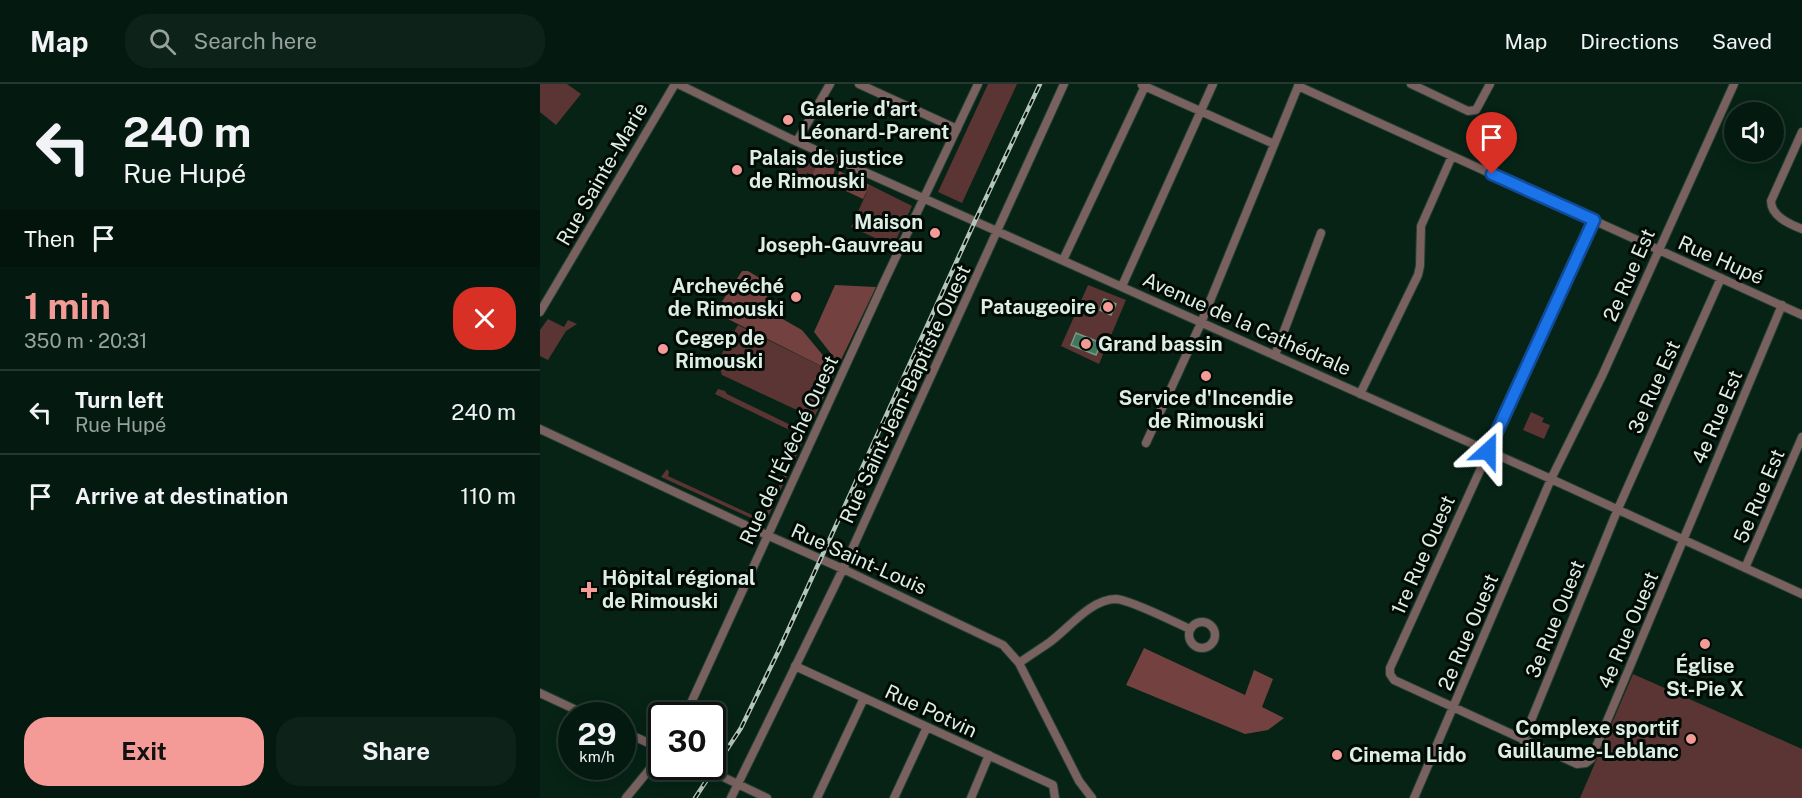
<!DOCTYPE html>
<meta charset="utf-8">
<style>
body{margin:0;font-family:"Public Sans",sans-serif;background:#0d2319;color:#f1f3f6;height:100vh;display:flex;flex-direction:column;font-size:22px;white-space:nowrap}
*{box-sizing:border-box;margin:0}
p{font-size:20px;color:#97a19f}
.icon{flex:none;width:33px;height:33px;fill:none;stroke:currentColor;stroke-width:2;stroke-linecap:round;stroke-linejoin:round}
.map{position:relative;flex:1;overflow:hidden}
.drawer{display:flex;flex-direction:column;background:#041a10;width:540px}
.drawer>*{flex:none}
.guide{background:#041a10;color:#f1f3f6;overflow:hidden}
.controls{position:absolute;left:1184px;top:18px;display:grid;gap:12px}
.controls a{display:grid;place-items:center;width:60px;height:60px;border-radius:50%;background:#041a10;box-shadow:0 3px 15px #0003,0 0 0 2px #253830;font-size:30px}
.speed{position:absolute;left:18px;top:618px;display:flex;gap:12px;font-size:30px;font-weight:700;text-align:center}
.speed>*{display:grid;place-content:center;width:78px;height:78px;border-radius:50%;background:#041a10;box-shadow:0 3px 15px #0003,0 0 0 2px #253830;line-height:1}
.speed small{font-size:15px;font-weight:400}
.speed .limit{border:3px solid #111;border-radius:9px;background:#fff;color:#111}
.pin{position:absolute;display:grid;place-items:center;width:51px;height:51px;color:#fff;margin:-62px -26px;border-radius:50% 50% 50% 0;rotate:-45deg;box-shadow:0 0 6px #0007}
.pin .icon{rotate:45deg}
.me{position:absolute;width:66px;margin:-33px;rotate:24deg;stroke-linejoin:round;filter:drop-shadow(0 0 4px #0008)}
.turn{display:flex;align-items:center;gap:21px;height:126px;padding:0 24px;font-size:27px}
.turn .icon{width:78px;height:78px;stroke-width:2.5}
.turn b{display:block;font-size:42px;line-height:51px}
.then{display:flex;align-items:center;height:57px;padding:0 24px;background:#0003;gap:12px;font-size:22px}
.round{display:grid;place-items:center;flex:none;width:63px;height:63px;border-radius:24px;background:#0d2319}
.overview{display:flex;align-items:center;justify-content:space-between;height:102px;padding:0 24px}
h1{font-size:36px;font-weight:700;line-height:45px;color:#f59b97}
.action{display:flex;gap:12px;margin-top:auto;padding:12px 24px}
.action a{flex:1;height:69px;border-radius:24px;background:#f59b97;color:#111;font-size:24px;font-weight:700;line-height:69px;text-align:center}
.action a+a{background:#0d2319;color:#f1f3f6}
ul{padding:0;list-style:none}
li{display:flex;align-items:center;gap:18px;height:84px;padding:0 24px;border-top:2px solid #253830}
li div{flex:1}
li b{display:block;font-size:22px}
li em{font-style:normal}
header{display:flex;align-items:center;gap:36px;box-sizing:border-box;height:84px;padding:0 30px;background:#041a10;border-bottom:2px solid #253830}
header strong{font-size:28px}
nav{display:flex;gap:33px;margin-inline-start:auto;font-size:21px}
.search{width:420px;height:54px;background:#0d2319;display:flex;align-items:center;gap:15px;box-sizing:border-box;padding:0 21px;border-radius:24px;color:#97a19f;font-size:22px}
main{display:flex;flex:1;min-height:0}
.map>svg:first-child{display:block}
.green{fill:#5b3533}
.forest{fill:#73413f}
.water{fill:#42765c;stroke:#709a85;stroke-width:1.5}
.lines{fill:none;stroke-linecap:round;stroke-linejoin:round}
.minor-casing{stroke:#243f33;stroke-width:10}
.minor{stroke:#79615f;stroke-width:8}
.rail-casing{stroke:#b3c6bc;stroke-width:4.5}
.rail{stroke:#020a05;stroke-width:2;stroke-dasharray:7;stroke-linecap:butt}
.route-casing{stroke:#114b97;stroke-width:15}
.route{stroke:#1a73e8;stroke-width:10}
.poi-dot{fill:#f59b97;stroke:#020a05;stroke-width:2}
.labels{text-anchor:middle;stroke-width:6;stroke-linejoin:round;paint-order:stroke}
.poi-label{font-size:20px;font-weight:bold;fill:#ddeee4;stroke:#020a05;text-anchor:start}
.street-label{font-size:20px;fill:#ddeee4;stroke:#020a05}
</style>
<header>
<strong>Map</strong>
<div class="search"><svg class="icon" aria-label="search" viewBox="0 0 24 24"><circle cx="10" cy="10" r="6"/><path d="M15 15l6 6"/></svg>Search here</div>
<nav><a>Map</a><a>Directions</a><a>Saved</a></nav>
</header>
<main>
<section class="drawer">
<div class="guide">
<div class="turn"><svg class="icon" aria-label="left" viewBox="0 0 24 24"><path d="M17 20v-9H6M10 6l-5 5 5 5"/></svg><div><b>240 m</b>Rue Hupé</div></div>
<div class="then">Then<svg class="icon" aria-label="arrive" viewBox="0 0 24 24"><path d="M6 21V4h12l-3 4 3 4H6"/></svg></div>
</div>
<div class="overview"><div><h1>1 min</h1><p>350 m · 20:31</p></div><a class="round" style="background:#d93025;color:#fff"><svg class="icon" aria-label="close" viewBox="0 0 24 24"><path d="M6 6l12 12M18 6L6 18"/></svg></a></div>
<ul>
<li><svg class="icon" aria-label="left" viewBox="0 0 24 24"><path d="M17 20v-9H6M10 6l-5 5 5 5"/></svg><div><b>Turn left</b><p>Rue Hupé</p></div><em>240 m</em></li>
<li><svg class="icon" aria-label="arrive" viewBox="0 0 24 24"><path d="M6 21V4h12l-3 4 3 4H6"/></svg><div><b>Arrive at destination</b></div><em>110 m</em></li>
</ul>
<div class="action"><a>Exit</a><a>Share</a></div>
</section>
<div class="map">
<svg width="1262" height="714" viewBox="0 0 1262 714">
<rect width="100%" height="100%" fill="#062316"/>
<path class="green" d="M0,0H27L41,10L16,41L0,28Z
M448,0H477L422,119L398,108Z
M268,73L278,77L272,91L267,89L265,94L255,89L260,78L264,79Z
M330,101L372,122L353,162L311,143Z
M548,201L586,216L559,280L521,262Z
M8,235L24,243L28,236L37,240L26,247L8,276L0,272V246Z
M198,241L295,289L274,334L182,291C175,273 189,256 198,241Z
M178,305L185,307L187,310L267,349L227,435L222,439L121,393L127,385L129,388L128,392L223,436L262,352L175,310Z
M991,328L1004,334L1002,338L1010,341L1004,355L983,346Z
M1093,590L1262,665V714H1040Z"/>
<path class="forest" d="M278,77L295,85L291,100L272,91Z
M299,87L330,101L323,115L295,102Z
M202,187H208L223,196L230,224L239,233L262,246L296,287L295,289L182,232L179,222Z
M295,201L336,203L299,280L274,248Z
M604,564L705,611L714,586L733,595L722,623L744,634L728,646L705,650L586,601Z"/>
<path class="water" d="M564,215L576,220L571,231L560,226Z
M536,249L561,259L556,271L531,261Z"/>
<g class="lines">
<defs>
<path id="minor" d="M138,0L251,55L1011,395L1262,510
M319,0L417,45
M871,0L928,27L936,26L950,0
M602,1L734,60
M758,2L1262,231
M1262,48L1231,117C1231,132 1249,140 1262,145
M257,57L290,0
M1054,136L850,584V590L854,596L1037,680L1046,679L1051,675L1242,221
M523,176L606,0
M582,202L673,0
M0,228L135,0
M735,271L781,149
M820,310L878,191L880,182L881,142L912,72
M0,345L218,447L303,485L463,561L479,579L539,697L552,714
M606,359L661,239L759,0
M1205,484L1262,353
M649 551a13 13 0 1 1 26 0a13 13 0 1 1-26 0Z
M479,579C489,572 500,565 510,558C529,544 551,515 576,515C591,516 634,538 650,545
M255,582L513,701L515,714
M0,609L49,632
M145,632L344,198L438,0
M82,647L122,665
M983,656L1077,427L1181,194
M160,682L227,714
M86,714L122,670
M191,714L303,485L524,0
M277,714L324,614
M354,714L387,643
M431,714L449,671
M874,714L1011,395L1062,292L1194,0"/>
</defs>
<use href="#minor" class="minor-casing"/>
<use href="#minor" class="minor"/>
<defs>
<path id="rail" d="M155,714L201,644L239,566L435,137L500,0"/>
</defs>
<use href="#rail" class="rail-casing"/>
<use href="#rail" class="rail"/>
</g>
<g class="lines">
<defs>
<path id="route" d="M948,367L1054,136L952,90"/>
</defs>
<use href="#route" class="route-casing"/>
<use href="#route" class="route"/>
</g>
<g class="poi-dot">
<circle cx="248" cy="36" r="6"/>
<circle cx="197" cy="86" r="6"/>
<circle cx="395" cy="149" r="6"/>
<circle cx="256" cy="213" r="6"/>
<circle cx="568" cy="223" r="6"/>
<circle cx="546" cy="260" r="6"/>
<circle cx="123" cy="265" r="6"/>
<circle cx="666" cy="292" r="6"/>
<path d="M46 497h6v6h6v6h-6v6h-6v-6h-6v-6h6z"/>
<circle cx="1165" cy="560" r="6"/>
<circle cx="1151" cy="655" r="6"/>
<circle cx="797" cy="671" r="6"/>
</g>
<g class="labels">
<g class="poi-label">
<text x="260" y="32">Galerie d'art<tspan x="260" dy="23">Léonard-Parent</tspan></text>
<text x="209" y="81">Palais de justice<tspan x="209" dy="23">de Rimouski</tspan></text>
<text x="383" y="145" text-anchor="end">Maison<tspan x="383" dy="23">Joseph-Gauvreau</tspan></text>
<text x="244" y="209" text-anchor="end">Archevéché<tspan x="244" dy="23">de Rimouski</tspan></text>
<text x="556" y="230" text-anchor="end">Pataugeoire</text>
<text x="135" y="261">Cegep de<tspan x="135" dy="23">Rimouski</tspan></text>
<text x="558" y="267">Grand bassin</text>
<text x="666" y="321" text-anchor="middle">Service d'Incendie<tspan x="666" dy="23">de Rimouski</tspan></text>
<text x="62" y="501">Hôpital régional<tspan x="62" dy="23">de Rimouski</tspan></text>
<text x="1165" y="589" text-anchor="middle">Église<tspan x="1165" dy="23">St-Pie X</tspan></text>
<text x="1139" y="651" text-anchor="end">Complexe sportif<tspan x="1139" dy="23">Guillaume-Leblanc</tspan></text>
<text x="809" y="678">Cinema Lido</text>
</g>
<g class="street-label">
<text transform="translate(62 90) rotate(-60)" y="7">Rue Sainte-Marie</text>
<text transform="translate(1181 176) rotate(24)" y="7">Rue Hupé</text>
<text transform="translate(1089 191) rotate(-66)" y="7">2e Rue Est</text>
<text transform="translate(707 240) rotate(24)" y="7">Avenue de la Cathédrale</text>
<text transform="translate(1114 303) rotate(-66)" y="7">3e Rue Est</text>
<text transform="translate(365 310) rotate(-65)" y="7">Rue Saint-Jean-Baptiste Ouest</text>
<text transform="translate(1177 333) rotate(-67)" y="7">4e Rue Est</text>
<text transform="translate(249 366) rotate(-65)" y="7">Rue de l'Évêché Ouest</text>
<text transform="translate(1219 412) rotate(-67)" y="7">5e Rue Est</text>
<text transform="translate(883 471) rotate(-66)" y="7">1re Rue Ouest</text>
<text transform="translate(319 475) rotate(24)" y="7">Rue Saint-Louis</text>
<text transform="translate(1015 535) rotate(-68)" y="7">3e Rue Ouest</text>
<text transform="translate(1088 546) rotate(-67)" y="7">4e Rue Ouest</text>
<text transform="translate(928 548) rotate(-67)" y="7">2e Rue Ouest</text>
<text transform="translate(391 627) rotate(25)" y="7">Rue Potvin</text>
</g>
</g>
</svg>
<div class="controls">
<a><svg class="icon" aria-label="sound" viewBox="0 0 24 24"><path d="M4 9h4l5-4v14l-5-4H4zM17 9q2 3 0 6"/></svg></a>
</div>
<div class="speed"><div>29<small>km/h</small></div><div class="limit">30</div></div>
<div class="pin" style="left:952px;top:90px;background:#d93025"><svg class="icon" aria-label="arrive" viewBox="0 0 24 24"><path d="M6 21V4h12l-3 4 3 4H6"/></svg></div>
<svg class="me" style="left:948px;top:367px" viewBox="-20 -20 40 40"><path d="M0-17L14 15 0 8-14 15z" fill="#1a73e8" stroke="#fff" stroke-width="4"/></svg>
</div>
</main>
